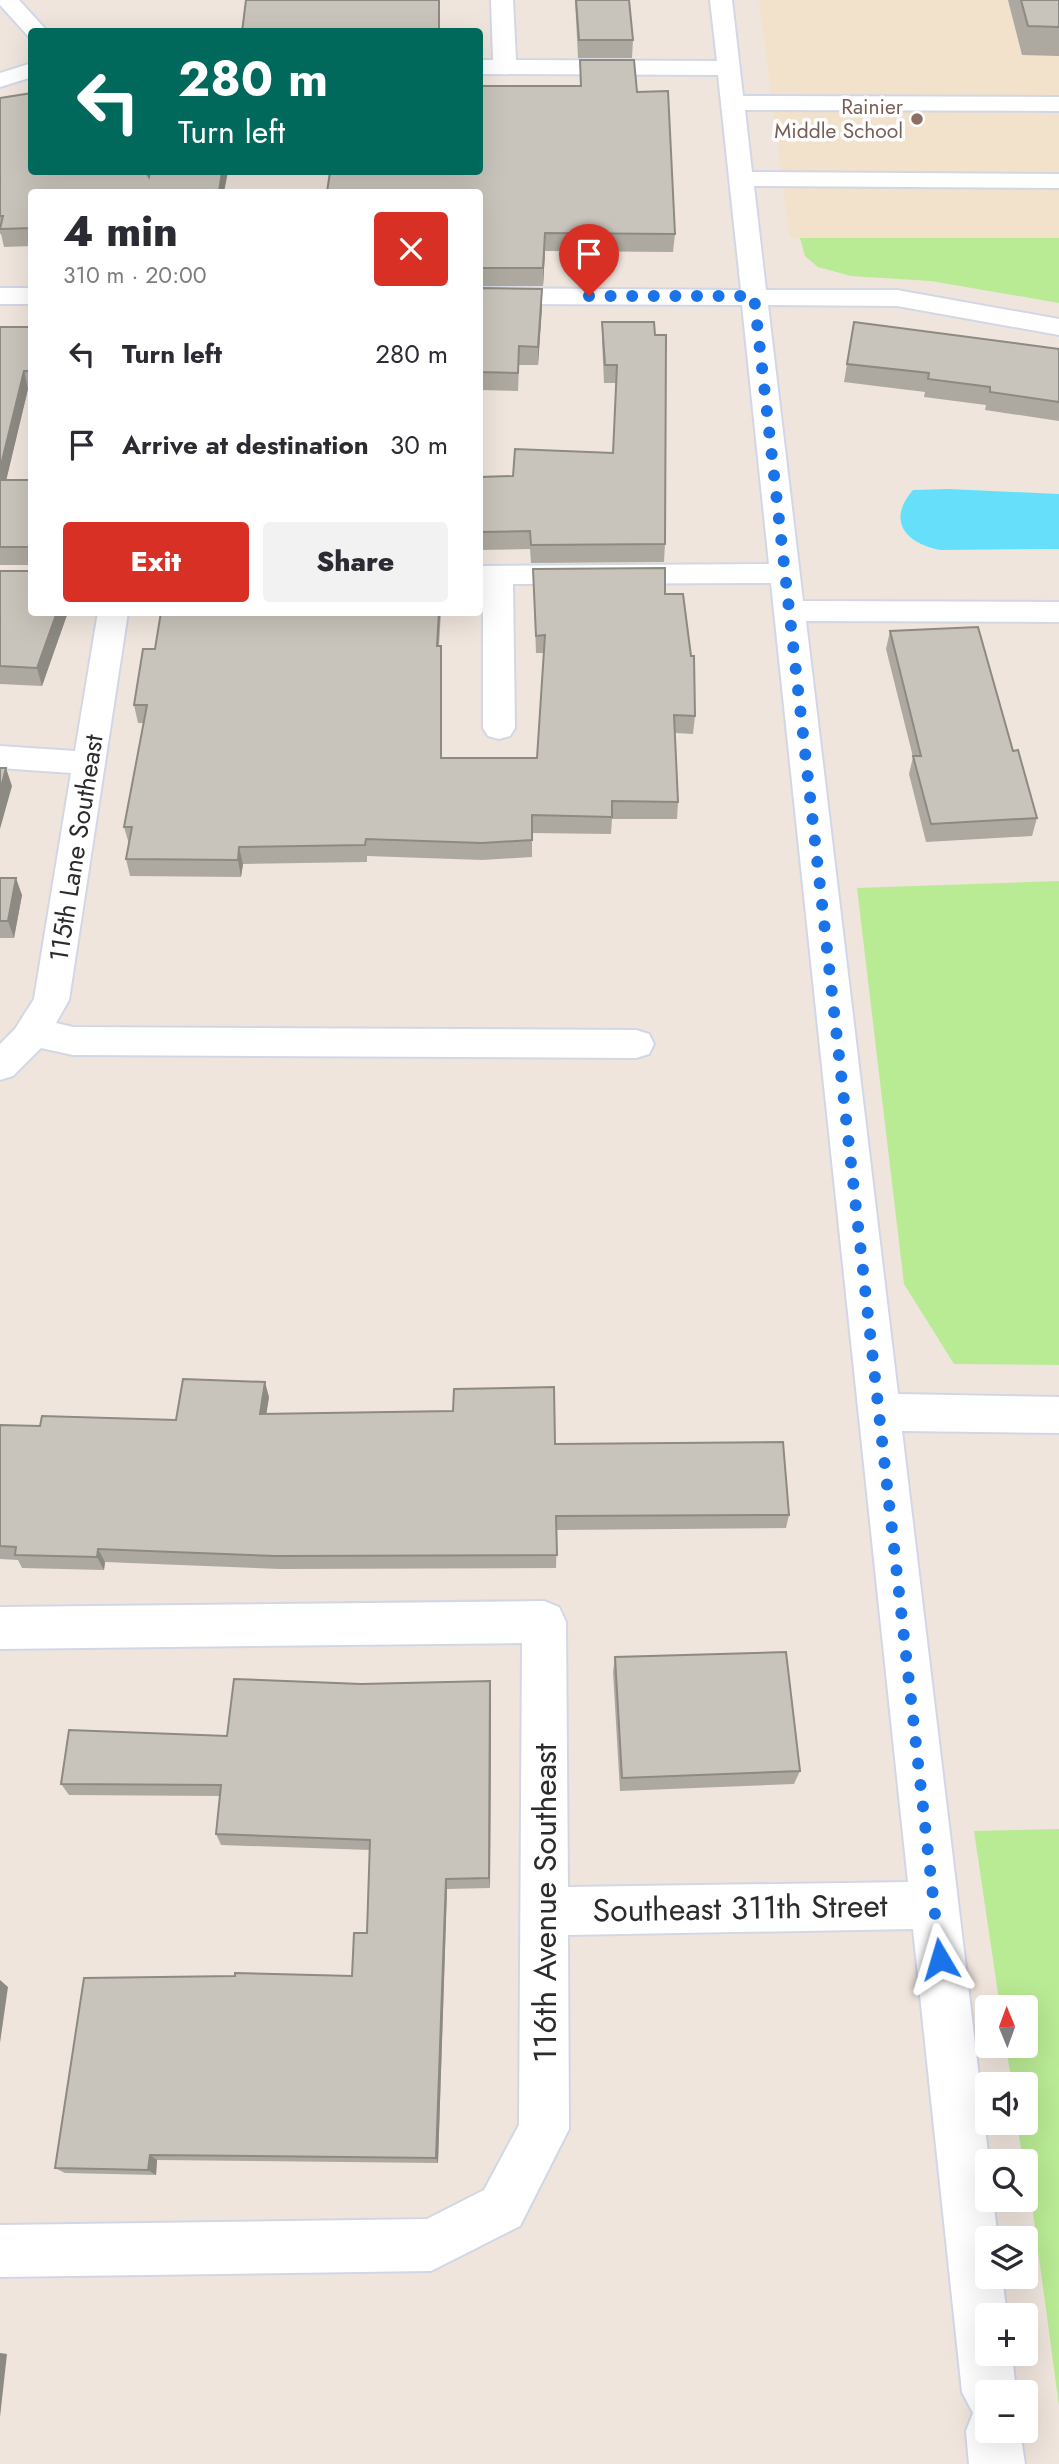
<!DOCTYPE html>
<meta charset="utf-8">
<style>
body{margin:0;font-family:Jost,sans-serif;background:#f2f2f3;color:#2b2b33;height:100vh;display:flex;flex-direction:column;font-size:26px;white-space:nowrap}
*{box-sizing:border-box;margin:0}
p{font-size:23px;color:#7c7c81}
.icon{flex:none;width:38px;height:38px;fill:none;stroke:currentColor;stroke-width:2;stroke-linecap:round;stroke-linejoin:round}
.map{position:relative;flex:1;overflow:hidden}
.drawer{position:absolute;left:28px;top:189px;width:455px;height:427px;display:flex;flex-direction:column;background:#fff;border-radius:7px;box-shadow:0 7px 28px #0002}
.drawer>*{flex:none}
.top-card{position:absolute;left:28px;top:28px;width:455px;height:147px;border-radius:7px;box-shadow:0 7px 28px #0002;background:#00695c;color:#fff;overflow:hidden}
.needle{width:46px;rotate:359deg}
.fabs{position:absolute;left:975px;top:1995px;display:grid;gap:14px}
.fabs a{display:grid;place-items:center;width:63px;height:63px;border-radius:7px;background:#fff;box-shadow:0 7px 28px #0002;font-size:35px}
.pin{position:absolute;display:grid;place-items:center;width:60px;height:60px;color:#fff;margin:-72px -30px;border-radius:50% 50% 50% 0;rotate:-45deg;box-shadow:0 0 7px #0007}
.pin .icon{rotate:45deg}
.me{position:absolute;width:77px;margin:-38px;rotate:353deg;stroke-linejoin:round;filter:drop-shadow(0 0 5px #0008)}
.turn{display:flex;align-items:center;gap:24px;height:147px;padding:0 35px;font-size:32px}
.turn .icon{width:91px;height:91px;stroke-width:2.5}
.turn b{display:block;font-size:49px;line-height:60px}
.round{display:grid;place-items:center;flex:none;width:74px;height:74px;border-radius:7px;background:#f2f2f3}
.headline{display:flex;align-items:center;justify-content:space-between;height:119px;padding:0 35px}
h1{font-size:42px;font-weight:800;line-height:52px}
.action{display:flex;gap:14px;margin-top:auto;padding:14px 35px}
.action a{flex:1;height:80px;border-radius:7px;background:#d93025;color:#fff;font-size:28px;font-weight:800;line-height:80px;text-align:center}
.action a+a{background:#f2f2f3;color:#2b2b33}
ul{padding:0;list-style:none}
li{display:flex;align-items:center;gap:21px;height:91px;padding:0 35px}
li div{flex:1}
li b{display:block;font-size:26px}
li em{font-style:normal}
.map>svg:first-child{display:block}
.education{fill:#f2e1cb}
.green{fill:#b9ea94}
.water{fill:#66e0fa}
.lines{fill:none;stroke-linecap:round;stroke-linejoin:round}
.minor-casing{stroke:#d2d7e6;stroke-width:4}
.minor{fill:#fff;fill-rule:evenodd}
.wall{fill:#ada9a1}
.shaded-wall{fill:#8d8983}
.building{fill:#c9c4bb;stroke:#8d8983;stroke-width:2}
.route{stroke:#1a73e8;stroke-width:12;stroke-dasharray:0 21.6}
.education-dot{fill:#8d6e63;stroke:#fff;stroke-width:2.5}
.labels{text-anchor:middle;stroke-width:7;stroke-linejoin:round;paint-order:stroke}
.far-education-label{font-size:21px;fill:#785e54;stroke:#fff;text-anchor:end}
.street-label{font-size:26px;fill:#2c2c2c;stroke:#fff}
.near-street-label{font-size:32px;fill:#2c2c2c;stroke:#fff}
</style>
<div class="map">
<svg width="1059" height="2464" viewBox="0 0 1059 2464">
<rect width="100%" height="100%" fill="#efe5dd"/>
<path class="education" d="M759,0H1059V238H790Z"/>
<path class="green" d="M800,238H1059V303L931,281L851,276L818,267L805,256Z
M1059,881V1365L954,1364L904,1284L857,888Z
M1059,1829V2406L1026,2161H1023L1017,2123H1026V2084H1012L1006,2046H1026V2007H1000L974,1831Z"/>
<path class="water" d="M949,489L1059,494V549L941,550C906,544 886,521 913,490Z"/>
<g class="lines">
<defs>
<path id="minor" d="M0,0H19L48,32H32L29,37L0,5Z
M491,0H513L516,60L717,61L710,0H732L743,96L1059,97V111L745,110L752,172L1059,174V188L754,186L766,290H897L1059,319V335L897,306L768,305L803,601L1059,602V622L806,621L898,1394L1059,1397V1433L902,1431L989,2161L987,2200H993L998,2238H987V2277H1002L1007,2315H987V2354H1012L1016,2392H987V2431H1020L1025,2464H969L966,2431L973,2413L962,2392L913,1929L568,1935L569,2129L520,2226L431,2271L0,2277V2225L427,2219L484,2190L519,2125L522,1643L0,1649V1607L544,1601L559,1607L566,1622L568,1887L908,1882L771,583L513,584L515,728L510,736L499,739L488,736L483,728V584H480V566L769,564L742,305L480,304V288L741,290L718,75L480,74V60H493Z
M32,63V77L0,87V73Z
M0,288H32V304H0Z
M98,612H128L69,1000L56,1023L73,1027L636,1030L649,1034L654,1044L649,1054L636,1058L73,1055L41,1048L13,1076L0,1080V1044L15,1029L34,999L71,773L0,768V746L75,751Z"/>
</defs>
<use href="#minor" class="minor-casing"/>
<use href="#minor" class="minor"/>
</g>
<path class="wall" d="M575,0H629L633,40L632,58H578Z
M1008,0H1059V56L1022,55Z
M580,60L637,92L675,234L673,252L545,251L543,286H480V192L580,86Z
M0,98L149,177L32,192V246L4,247L1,234H0Z
M480,288L542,307L538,365H519L518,391L480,390Z
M602,322H654L665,544L664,562L531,563L530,549L480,550V477L513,476L613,453L616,383H604L602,340Z
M854,322L1059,349V421L985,410L986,405L924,397L925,392L844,382Z
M0,327H32V389H28L6,480H32V612H68L42,686L0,684V571H29V565H0Z
M533,569L665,594L695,716L693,734L675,733L678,802L677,819H612L611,834L532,833V857L482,860L367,856V862L243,864L241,877L130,876L126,859L129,844L124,827L144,723H138L134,705L155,649L161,612H441L439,646H441L442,663V758H537L544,653H536Z
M890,631L1013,751L1037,818L1032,836L926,842L909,774L913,757L886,649Z
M0,878L22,895L14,938H0Z
M269,1397L266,1414L555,1444L789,1515L786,1528L557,1530L556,1568L280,1569L105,1562L104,1570L22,1568L18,1560L0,1559V1425L40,1426L176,1420Z
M615,1657L800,1771L794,1784L620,1791L613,1672Z
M491,1694L490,1888L447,1889L438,2163L157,2160L156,2175L65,2173L55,2168L352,1976L367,1933L370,1850L221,1845L216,1834L220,1796L69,1795L61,1784L227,1736Z"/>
<path class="shaded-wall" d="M439,0H440V32H439Z
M222,172H228L224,192H219Z
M545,233V251L543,286V268Z
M542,289V307L538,365V347Z
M24,371L28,389L2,498L0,491V469Z
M57,612H68L42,686L37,668Z
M439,612H440L437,663V646Z
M441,646L442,663V775L441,758Z
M6,768L12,786L0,829V791Z
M239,847L243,864L241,877L238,860Z
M16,878L22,895L14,938L8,921Z
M265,1382L269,1397L264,1429L260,1414Z
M98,1549L105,1562L104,1570L97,1557Z
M490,1681L491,1694L490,1888L489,1878Z
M446,1879L447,1889L438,2163L436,2158Z
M0,1980L8,1987L0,2043Z
M150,2155L157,2160L156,2175L148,2170Z
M0,2353L7,2354L0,2417Z"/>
<path class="building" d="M246,0H439V32H242Z
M576,0H629L633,40H579Z
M1021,0H1059V27L1028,26Z
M580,60H634L637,92L668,91L675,234L545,233L543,268H480V192H327L330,172H480V86H581Z
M32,93V172H146L149,177L150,172H222L219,192H32V228L0,229L3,216H0V98Z
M480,288L542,289L538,347L519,346L518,373L480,372Z
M602,322H654L655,335H666L665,544L531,545L530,531L480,532V477L513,476L515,449L613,453L617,365H605Z
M854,322L1059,349V402L990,392V387L928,379L929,373L847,364Z
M0,327H32V371H24L0,469Z
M0,480H32V612H57L37,668L0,666V571H29V547H0Z
M665,568V594H683L691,656H694L695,716L674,715L678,802L612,801V817L532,815V840L482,843L366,839L365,845L239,847L238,860L126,859L132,827H124L147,705H134L143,649H155L161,612H439L437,646H441V758H537L545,635L536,636L533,569Z
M978,627L1013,751L1018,750L1037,818L931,824L913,756H921L890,631Z
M0,768H6L0,791Z
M0,878H16L8,921H0Z
M183,1379L265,1382L260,1414L453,1411L454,1389L554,1387L555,1444L783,1442L789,1515L556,1516L557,1555L276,1556L98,1549L97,1557L15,1555L16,1547L0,1546V1425L40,1426L42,1416L176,1420Z
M786,1652L800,1771L622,1778L615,1657Z
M234,1679L361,1684L490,1681L489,1878L446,1879L436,2158L150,2155L148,2170L55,2168L84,1978L235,1976V1973L352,1976L354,1933H367L370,1840L216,1834L221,1785L61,1784L69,1730L227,1736Z"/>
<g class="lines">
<path class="route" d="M589,296H754L940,1959"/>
</g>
<circle class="education-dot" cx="917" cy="119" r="7"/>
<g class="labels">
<g class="far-education-label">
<text x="903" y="114">Rainier<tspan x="903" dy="24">Middle School</tspan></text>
</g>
<g class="street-label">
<text transform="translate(76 848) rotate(-81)" y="9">115th Lane Southeast</text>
</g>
<g class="near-street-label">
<text transform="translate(545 1903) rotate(-90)" y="11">116th Avenue Southeast</text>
<text transform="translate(740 1908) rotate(-1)" y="11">Southeast 311th Street</text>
</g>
</g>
</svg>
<div class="fabs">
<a><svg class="needle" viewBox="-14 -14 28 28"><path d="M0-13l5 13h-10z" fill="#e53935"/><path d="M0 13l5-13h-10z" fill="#7c7c81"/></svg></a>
<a><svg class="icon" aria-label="sound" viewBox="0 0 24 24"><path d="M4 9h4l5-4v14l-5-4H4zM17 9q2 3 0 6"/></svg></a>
<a><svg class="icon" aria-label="search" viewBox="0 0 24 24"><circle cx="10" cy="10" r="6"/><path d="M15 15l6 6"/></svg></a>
<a><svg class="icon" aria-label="layers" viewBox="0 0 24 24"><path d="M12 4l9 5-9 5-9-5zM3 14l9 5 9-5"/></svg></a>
<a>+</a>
<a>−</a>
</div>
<div class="pin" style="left:589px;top:296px;background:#d93025"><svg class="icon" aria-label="arrive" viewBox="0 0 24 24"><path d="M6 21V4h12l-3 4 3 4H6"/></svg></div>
<svg class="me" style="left:940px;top:1959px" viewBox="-20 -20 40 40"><path d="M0-17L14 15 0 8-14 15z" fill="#1a73e8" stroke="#fff" stroke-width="4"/></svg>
<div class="top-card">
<div class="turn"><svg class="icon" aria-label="left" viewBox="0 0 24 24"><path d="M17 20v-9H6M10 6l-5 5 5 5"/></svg><div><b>280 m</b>Turn left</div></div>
</div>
<section class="drawer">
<div class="headline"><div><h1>4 min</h1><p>310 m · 20:00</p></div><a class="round" style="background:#d93025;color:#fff"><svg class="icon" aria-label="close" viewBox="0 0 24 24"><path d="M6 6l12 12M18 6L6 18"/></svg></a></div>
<ul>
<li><svg class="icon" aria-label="left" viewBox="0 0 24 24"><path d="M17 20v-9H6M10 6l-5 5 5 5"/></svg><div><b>Turn left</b></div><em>280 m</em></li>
<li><svg class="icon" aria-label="arrive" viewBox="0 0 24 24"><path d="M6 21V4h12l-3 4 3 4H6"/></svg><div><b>Arrive at destination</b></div><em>30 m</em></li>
</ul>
<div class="action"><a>Exit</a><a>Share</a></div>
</section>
</div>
